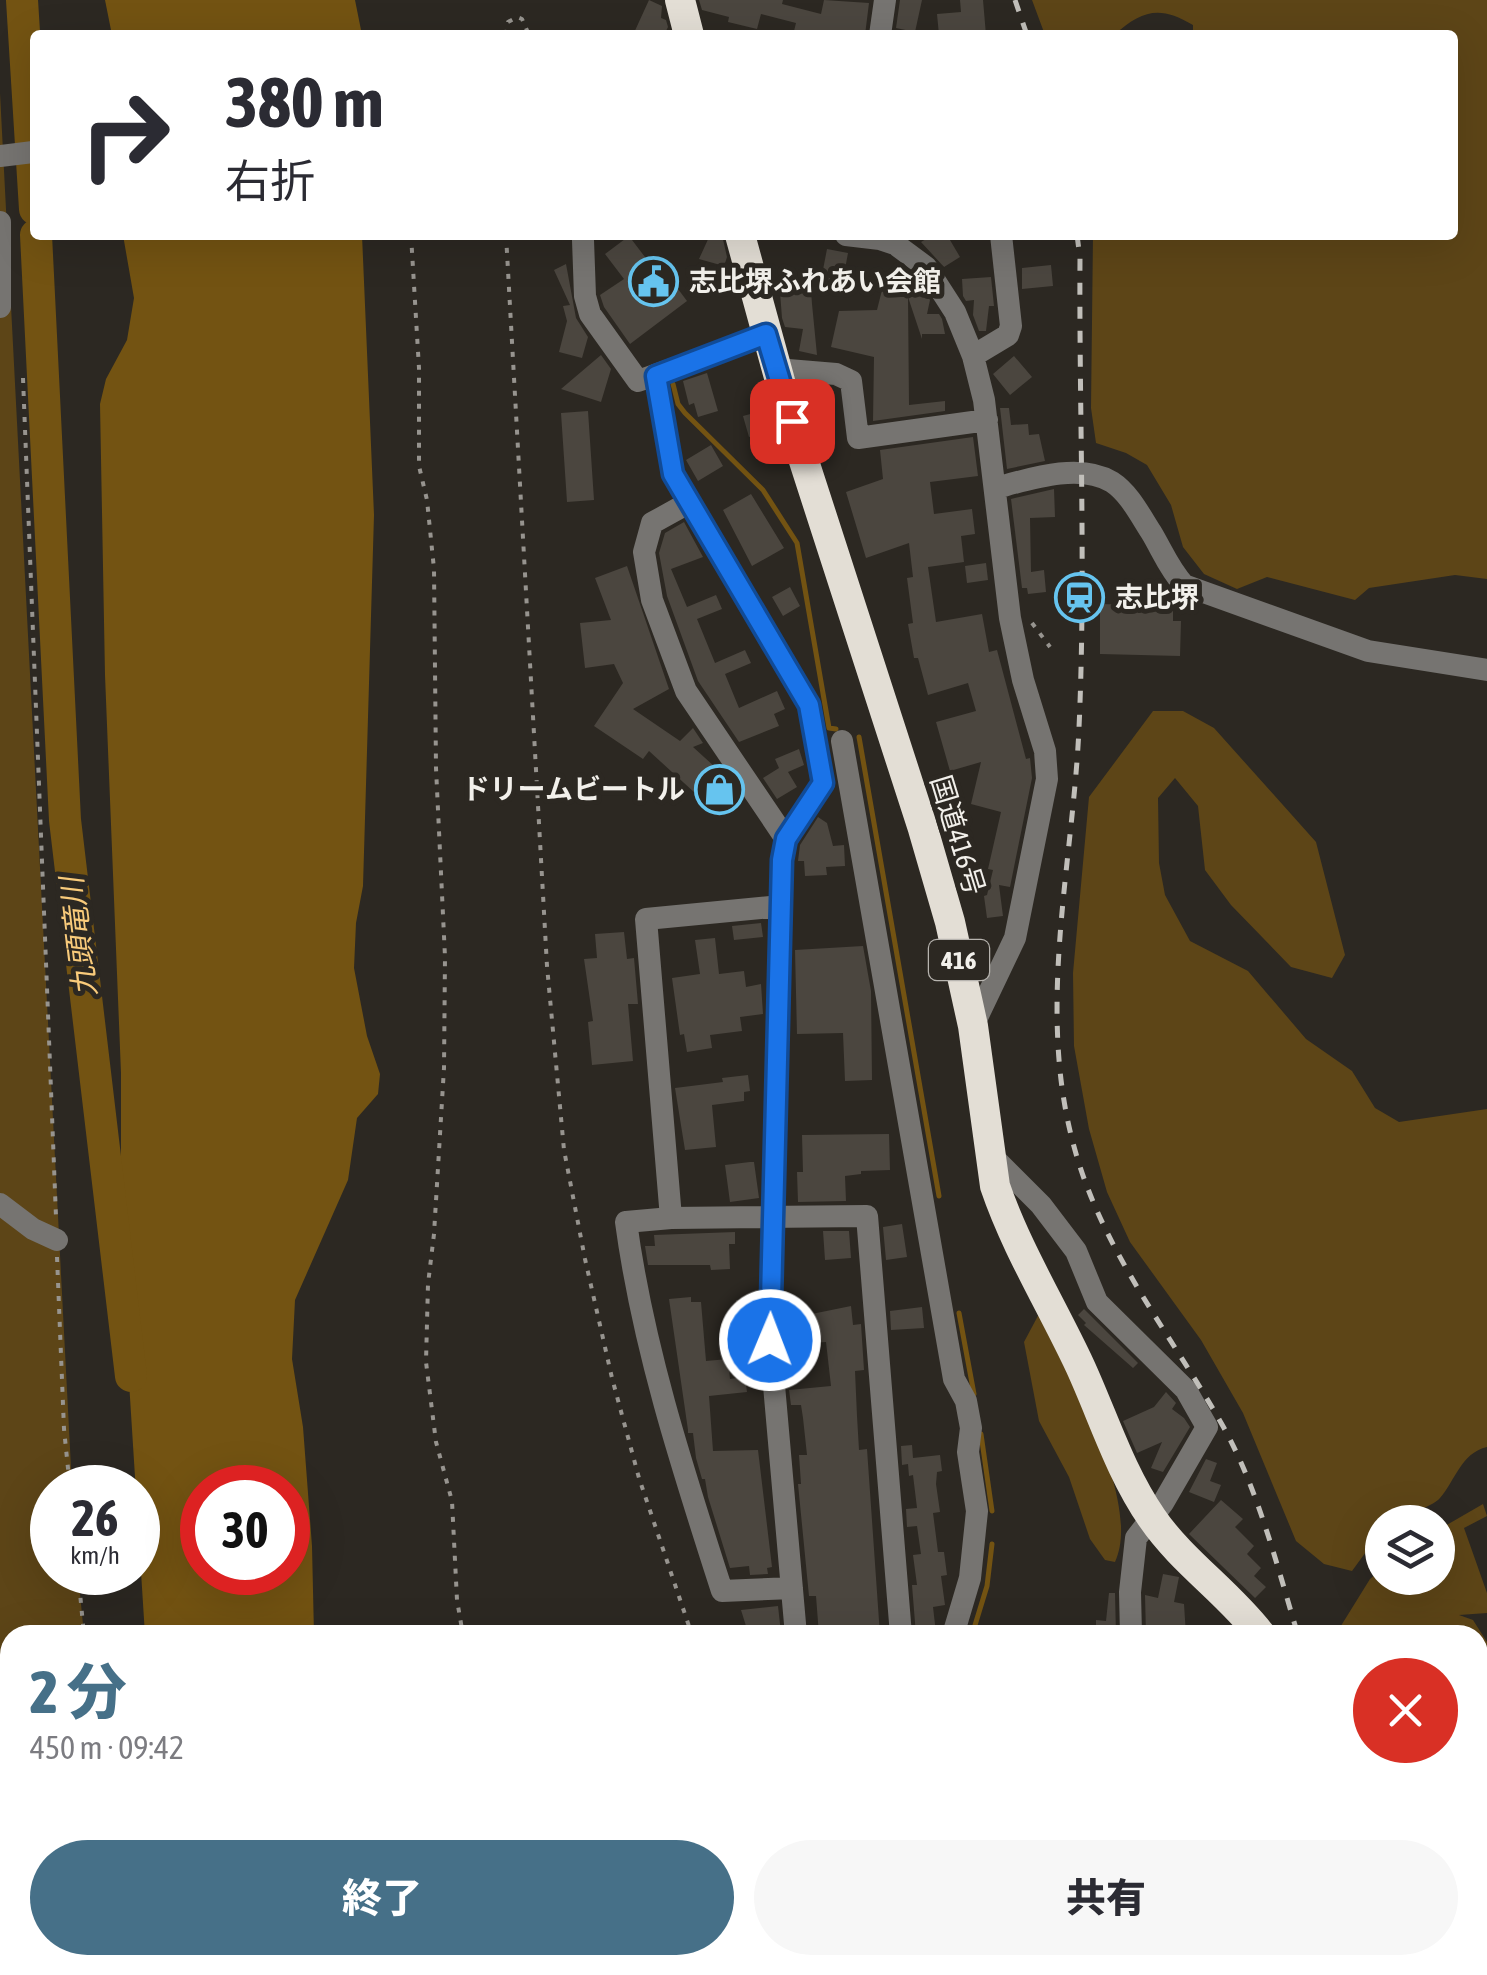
<!DOCTYPE html>
<html lang="ja">
<meta charset="utf-8">
<style>
body{margin:0;font-family:"Asap Condensed","Noto Sans JP",sans-serif;background:#f7f7f7;color:#2b2b33;height:100vh;display:flex;flex-direction:column;font-size:38px;white-space:nowrap}
*{box-sizing:border-box;margin:0}
p{font-size:32px;color:#7c7c81}
.icon{flex:none;width:55px;height:55px;fill:none;stroke:currentColor;stroke-width:2;stroke-linecap:round;stroke-linejoin:round}
.map{position:relative;flex:1;overflow:hidden}
.drawer{position:absolute;left:0px;top:1625px;width:1488px;height:350px;display:flex;flex-direction:column;background:#fff;border-radius:30px 30px 0 0;box-shadow:0 10px 40px #0002}
.drawer>*{flex:none}
.guide{position:absolute;left:30px;top:30px;width:1428px;height:210px;border-radius:10px;box-shadow:0 10px 40px #0002;background:#fff;color:#2b2b33;overflow:hidden}
.buttons{position:absolute;left:1365px;top:1505px;display:grid;gap:20px}
.buttons a{display:grid;place-items:center;width:90px;height:90px;border-radius:50%;background:#fff;box-shadow:0 10px 40px #0002;font-size:50px}
.speed{position:absolute;left:30px;top:1465px;display:flex;gap:20px;font-size:50px;font-weight:700;text-align:center}
.speed>*{display:grid;place-content:center;width:130px;height:130px;border-radius:50%;background:#fff;box-shadow:0 10px 40px #0002;line-height:1}
.speed small{font-size:25px;font-weight:400}
.speed .limit{border:15px solid #d22;background:#fff;color:#111}
.pin{position:absolute;display:grid;place-items:center;width:85px;height:85px;color:#fff;margin:-42px;border-radius:20px;box-shadow:0 5px 15px #0006}
.me{position:absolute;width:110px;margin:-55px;rotate:1deg;stroke-linejoin:round;filter:drop-shadow(0 0 8px #0008)}
.turn{display:flex;align-items:center;gap:35px;height:210px;padding:0 30px;font-size:45px}
.turn .icon{width:130px;height:130px;stroke-width:2.5}
.turn b{display:block;font-size:70px;line-height:85px}
.round{display:grid;place-items:center;flex:none;width:105px;height:105px;border-radius:52px;background:#f7f7f7}
.summary{display:flex;align-items:center;justify-content:space-between;height:170px;padding:0 30px}
h1{font-size:60px;font-weight:800;line-height:75px;color:#467088}
.primary-button{display:flex;gap:20px;margin-top:auto;padding:20px 30px}
.primary-button a{flex:1;height:115px;border-radius:60px;background:#467088;color:#fff;font-size:40px;font-weight:800;line-height:115px;text-align:center}
.primary-button a+a{background:#f7f7f7;color:#2b2b33}
.map>svg:first-child{display:block}
.green{fill:#5d4517}
.water{fill:#735312;fill-rule:evenodd}
.lines{fill:none;stroke-linecap:round;stroke-linejoin:round}
.stream{stroke:#735312;stroke-width:5}
.river{stroke:#735312;stroke-width:32}
.building{fill:#4b463f}
.path{stroke:#97948f;stroke-width:4;stroke-dasharray:5 8;stroke-linecap:butt}
.minor{stroke:#767471;stroke-width:22}
.highway{stroke:#e3ded5;stroke-width:30}
.rail{stroke:#c1bfba;stroke-width:5;stroke-dasharray:12 12;stroke-linecap:butt}
.route-casing{stroke:#114b97;stroke-width:25}
.route{stroke:#1a73e8;stroke-width:18}
.labels{text-anchor:middle;stroke-width:10;stroke-linejoin:round;paint-order:stroke}
.shield{fill:#2c2822;stroke:#b7b4af;stroke-width:2.5}
.shield-label{font-size:25px;font-weight:bold;fill:#f2f0eb}
.poi-label{font-size:28px;font-weight:bold;fill:#f2f0eb;stroke:#2c2822;text-anchor:start}
.street-label{font-size:28px;fill:#f2f0eb;stroke:#2c2822}
.water-label{font-size:30px;font-style:italic;fill:#f9cb7b;stroke:#2c2822}
</style>
<div class="map">
<svg width="1487" height="1975" viewBox="0 0 1487 1975">
<rect width="100%" height="100%" fill="#2c2822"/>
<path class="green" d="M1032,0H1487V579L1455,575L1369,588L1355,600L1267,577L1237,589L1204,574L1183,547L1171,505L1147,465L1126,453L1096,443L1091,408L1093,235H1452V35H1193V25C1160,5 1142,10 1114,35H1045Z
M0,93L72,1487L52,1488V1572L78,1573L84,1635H10V1965H115L116,1975H0Z
M1153,711H1183L1214,728L1316,842L1345,955L1332,978L1291,967L1231,905L1205,870L1198,806L1175,778L1158,798L1159,863L1165,895L1190,941L1248,971L1306,1039L1352,1071L1375,1108L1399,1122L1487,1109V1447C1461,1453 1455,1481 1440,1498C1433,1507 1393,1520 1382,1522V1530L1352,1571L1324,1564L1296,1541L1243,1413L1201,1340L1130,1242L1107,1192L1089,1129L1074,1046L1073,973L1089,797Z
M1040,1312C1067,1370 1143,1502 1115,1562L1105,1560L1090,1539L1069,1477L1039,1421L1024,1342Z
M1483,1504L1487,1516L1464,1528L1487,1593V1613L1459,1615L1473,1620L1487,1642V1702H1478V1635H1339V1629L1370,1579L1382,1569V1578H1438V1530Z"/>
<path class="water" d="M105,0H355L362,35H112Z
M123,235H362L374,515L363,886L356,923L354,968L367,1036L380,1074L378,1094L357,1118L348,1180L295,1300L292,1359L303,1427L312,1546L314,1635H145L121,1255V1073L105,675L100,404L106,379L127,340L134,298ZM202,1488H288V1572H202Z
M171,1965H359L361,1975H172Z"/>
<g class="lines">
<path class="stream" d="M673,384L678,404L685,413L763,490L797,543L829,728L836,729
M859,737L939,1196
M959,1313L974,1394
M981,1434L992,1511
M972,1635L987,1586L992,1544"/>
<path class="river" d="M22,0L35,209
M36,235L65,820L131,1376"/>
</g>
<path class="building" d="M649,0L662,6L661,18L666,20L668,27L664,35H633Z
M699,0H783L782,4L821,14L824,0L869,3L865,35L843,30L842,35H793L796,23L761,14L757,29L728,22L729,17L702,10Z
M900,0H922L915,32L896,28Z
M960,0H983L986,35H939L937,14L961,12Z
M710,235H722L727,257L724,266L699,259Z
M933,235H947L960,257L944,267L921,242Z
M629,236L648,261L654,257L687,301L630,344L604,307L600,295L624,279L605,254Z
M827,249L848,253L842,285L821,280Z
M566,264L576,318L588,337L582,358L559,352L567,321L563,306L570,305L554,270Z
M1051,265L1053,286L1022,289V268Z
M991,277L994,306H989L986,331H979L973,315L974,300L966,301L963,296L962,279Z
M885,278L916,284L910,288L923,290L930,300L927,314H939L942,319L945,334H922V339L908,297L909,405L945,401V411L873,421L874,357L831,347L839,311L877,310Z
M811,290L812,304L817,355L799,351L803,329L785,327L782,318L780,292Z
M601,355L611,369L601,402L561,389Z
M1014,356L1032,377L1010,395L993,374Z
M707,373L718,411L698,417L694,403L689,405L683,381Z
M1000,408H1009L1011,425L1028,424L1029,435L1039,434L1045,461L1007,469Z
M765,410L770,431L749,437L743,416Z
M588,411L594,500L567,502L561,413Z
M973,437L978,476L930,482L934,514L972,509L975,534L961,536L964,562L928,567L936,622L982,614L989,652L997,650L1026,759L1030,758L1032,778L1010,887L999,885L1003,916L987,918L984,896L987,895L993,870L988,869L1001,812L971,804L981,762L950,771L936,722L976,711L968,683L928,695L918,658H914L908,624L913,623L907,578L913,577L909,543L866,558L846,492L883,479L880,450Z
M711,445L723,466L698,481L686,460Z
M1054,489L1055,517L1030,518L1031,572L1044,570L1046,592L1028,594L1027,588H1022L1011,499Z
M751,494L784,548L752,566L723,510Z
M684,522L703,557L671,569L687,607L716,595L722,609L697,619L715,663L745,650L751,663L725,674L739,708L777,691L785,709L774,714L779,726L739,742L698,681L667,596L659,553L665,533Z
M986,563L988,580L967,583L965,566Z
M627,566L669,689L633,709L680,741L693,728L703,743L693,747L726,777L737,793L718,814L649,751L643,759L594,726L623,683L614,664L585,668L580,623L611,620L595,578Z
M790,587L800,606L783,616L772,597Z
M1100,604L1173,606V621H1181L1180,656L1100,654Z
M799,749L804,765L788,772L797,787L777,799L763,778L779,768L775,759Z
M818,817L827,823L833,846L844,845L845,866L826,867L827,875L805,876L804,861H798L800,845Z
M761,923L763,937L734,940L732,926Z
M624,932L627,959L634,958L638,1004H628L633,1061L592,1065L588,1022L593,1021L584,959L597,958L595,934Z
M715,938L719,974L744,971L746,987L761,984L763,1014L740,1017L742,1031L710,1035L712,1048L687,1052L684,1034L680,1035L672,978L700,974L695,940Z
M863,946L871,991L872,1080L845,1081L843,1033L797,1034L795,950Z
M748,1075L750,1091L744,1092V1101L712,1105L716,1147L685,1150L675,1088L723,1082L722,1078Z
M889,1134L890,1170L861,1171V1174L845,1176L846,1201L798,1202L797,1172H803L802,1135Z
M750,1162H754L759,1198L730,1202L725,1165Z
M902,1224L907,1257L886,1260L883,1227Z
M823,1231H849L851,1258L825,1260Z
M735,1232V1244H729L730,1269L711,1270L710,1265H648L645,1246H655L654,1235Z
M691,1297V1302H701L706,1361L728,1359L730,1379L745,1377L747,1392L709,1396L713,1451L758,1450L772,1567L767,1568L768,1574L750,1575L749,1566L730,1568L708,1497L705,1479H702L696,1458L693,1433H688V1430L669,1299Z
M736,1300L754,1301L753,1320H735Z
M851,1306L853,1325L861,1324L864,1370L855,1371L857,1416L859,1450L867,1449L880,1635H819L816,1596H809L798,1484H801L799,1455H807L803,1418L801,1405H791L789,1390L831,1386L826,1342L800,1344L797,1317Z
M922,1307L924,1328L891,1330L890,1311Z
M1084,1309L1138,1363L1133,1368L1084,1325L1086,1323L1078,1315Z
M1166,1392L1176,1403L1172,1409L1184,1418L1190,1427L1163,1472L1151,1468L1162,1442L1137,1453L1123,1421L1154,1407Z
M912,1445L913,1458L940,1455L942,1471L937,1472L936,1484L940,1512L933,1513L938,1552H944L947,1575L941,1576L945,1605L933,1607L936,1633L916,1635L912,1585H917L913,1555L921,1554L917,1526L907,1527L906,1509L917,1508L913,1475L909,1476L908,1464L902,1465L901,1446Z
M1206,1459L1217,1463L1210,1481L1221,1485L1214,1502L1189,1492Z
M1221,1500L1243,1519L1235,1527L1254,1546L1247,1554L1261,1568L1254,1576L1266,1587L1255,1598L1189,1534Z
M1163,1574L1179,1577L1174,1602L1184,1604L1186,1635H1146L1145,1595L1158,1598Z
M1109,1593H1115L1116,1635H1096V1620L1106,1621Z
M778,1606L781,1633L760,1635L759,1625L746,1626L741,1610Z"/>
<g class="lines">
<path class="path" d="M506,35L508,22L517,17L522,19L529,35
M411,235L419,368V466L427,500L434,569L436,768L445,957L444,1068L434,1234L428,1284L426,1362L436,1442L452,1501L457,1600L463,1635
M506,235L547,966L564,1150L585,1259L612,1378L639,1478L692,1635
M23,378L56,1217
M1032,623L1050,647
M57,1257L64,1429L70,1488
M78,1572L84,1635
M0,1944L11,1975
M115,1965L116,1975
M551,1975L552,1965
M795,1975L798,1965
M835,1975L838,1965"/>
<path class="minor" d="M880,35L885,0
M0,156L33,152
M0,222V307
M846,235L880,239
M880,235V239L895,244L926,267L955,312L973,356L984,400L1010,618L1023,680L1045,751L1047,779L1015,938L973,1026
M583,240L585,296L590,314L638,381L766,335
M973,356L1008,335L1011,326L1001,235
M776,369L836,374L851,381L858,438L987,420
M656,376L673,474L809,705L823,783L786,839L782,860L770,1340L796,1635
M996,488C1029,479 1080,462 1112,482C1129,493 1140,515 1151,532C1162,550 1169,569 1184,585L1368,651L1487,670
M690,502L652,523L644,552L652,600L686,691L786,839
M842,741L954,1379L966,1401L971,1428L968,1452L977,1511L970,1578L953,1635
M991,1155L1041,1205L1076,1251L1097,1302L1186,1390L1207,1427L1163,1503L1136,1538L1130,1592L1131,1635
M0,1204L33,1229L57,1240
M671,1218L646,919L781,906
M792,1588L722,1591C683,1470 643,1348 626,1222L671,1218L867,1216L901,1635
M1478,1830L1487,1856
M1194,1965L1196,1975
M937,1975V1965
M1084,1975L1086,1965"/>
<path class="highway" d="M680,0L689,35
M740,235L791,421L923,829L950,922L973,1026L995,1186C1016,1248 1052,1306 1080,1366C1103,1416 1120,1472 1152,1518C1182,1562 1228,1592 1261,1635
M1375,1965L1378,1975"/>
<path class="rail" d="M1015,0L1027,35
M1077,235L1080,258C1079,414 1086,571 1079,728C1073,862 1038,1001 1071,1135C1098,1247 1169,1330 1224,1428C1259,1492 1277,1566 1298,1635
M1402,1965L1405,1975"/>
</g>
<g class="lines">
<defs>
<path id="route" d="M770,1340L782,860L786,839L823,783L809,705L673,474L656,376L766,334L792,421"/>
</defs>
<use href="#route" class="route-casing"/>
<use href="#route" class="route"/>
</g>
<defs>
<symbol id="civic-ring" viewBox="-11 -11 22 22"><circle r="9.5" fill="#2c2822" stroke="#66c4ef" stroke-width="1.5"/><path d="M-.6-6.5H3V-4.5H.6V-3L4-1V1h2V6H-6V1h2V-1L-.6-3ZM-1.2 2.5V6h2.4V2.5Z" fill="#66c4ef"/></symbol>
<symbol id="station-ring" viewBox="-11 -11 22 22"><circle r="9.5" fill="#2c2822" stroke="#66c4ef" stroke-width="1.5"/><path d="M-3-6H3Q5-6 5-4V2Q5 4 3 4L4.5 6H3L1.5 4h-3L-3 6H-4.5L-3 4Q-5 4-5 2V-4Q-5-6-3-6ZM-3.5-4v3h7v-3ZM-3.5 1v1.5H-2V1ZM2 1v1.5H3.5V1Z" fill="#66c4ef"/></symbol>
<symbol id="shop-ring" viewBox="-11 -11 22 22"><circle r="9.5" fill="#2c2822" stroke="#66c4ef" stroke-width="1.5"/><path d="M-5-2.5h2.3a2.7 3.5 0 0 1 5.4 0H5L5.5 6h-11ZM-1.5-2.5h3a1.5 2.3 0 0 0-3 0Z" fill="#66c4ef"/></symbol>
</defs>
<g fill-rule="evenodd">
<use href="#civic-ring" x="626" y="254" width="55" height="55"/>
<use href="#station-ring" x="1052" y="570" width="55" height="55"/>
<use href="#shop-ring" x="692" y="762" width="55" height="55"/>
</g>
<g class="labels">
<rect class="shield" x="929" y="940" width="60" height="40" rx="8"/>
<g class="shield-label">
<text x="959" y="969">416</text>
</g>
<g class="poi-label">
<text x="689" y="291">志比堺ふれあい会館</text>
<text x="1115" y="607">志比堺</text>
<text x="685" y="799" text-anchor="end">ドリームビートル</text>
</g>
<g class="street-label">
<text transform="translate(958 835) rotate(73)" y="10">国道416号</text>
</g>
<g class="water-label">
<text transform="translate(79 937) rotate(-97)" y="10">九頭竜川</text>
</g>
</g>
</svg>
<div class="buttons">
<a><svg class="icon" aria-label="layers" viewBox="0 0 24 24"><path d="M12 4l9 5-9 5-9-5zM3 14l9 5 9-5"/></svg></a>
</div>
<div class="speed"><div>26<small>km/h</small></div><div class="limit">30</div></div>
<div class="pin" style="left:792px;top:421px;background:#d93025"><svg class="icon" aria-label="arrive" viewBox="0 0 24 24"><path d="M6 21V4h12l-3 4 3 4H6"/></svg></div>
<svg class="me" style="left:770px;top:1340px" viewBox="-20 -20 40 40"><circle r="17" fill="#1a73e8" stroke="#fff" stroke-width="3"/><path d="M0-11L8 9 0 5-8 9z" fill="#fff"/></svg>
<div class="guide">
<div class="turn"><svg class="icon" aria-label="right" viewBox="0 0 24 24"><path d="M7 20v-9h11M14 6l5 5-5 5"/></svg><div><b>380 m</b>右折</div></div>
</div>
<section class="drawer">
<div class="summary"><div><h1>2 分</h1><p>450 m · 09:42</p></div><a class="round" style="background:#d93025;color:#fff"><svg class="icon" aria-label="close" viewBox="0 0 24 24"><path d="M6 6l12 12M18 6L6 18"/></svg></a></div>
<div class="primary-button"><a>終了</a><a>共有</a></div>
</section>
</div>
